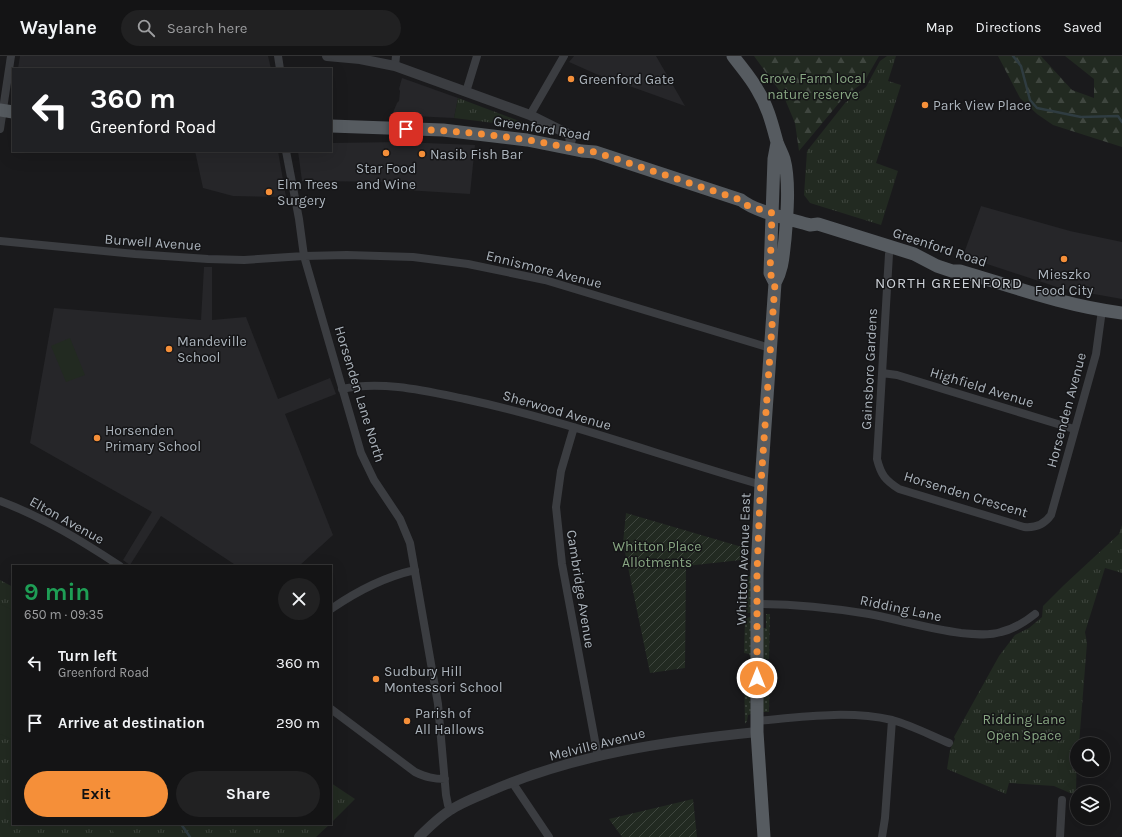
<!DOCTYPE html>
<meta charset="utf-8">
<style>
body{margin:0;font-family:Karla,sans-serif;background:#212122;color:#f1f3f6;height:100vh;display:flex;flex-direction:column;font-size:15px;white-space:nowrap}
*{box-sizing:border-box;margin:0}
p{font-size:13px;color:#9d9ea0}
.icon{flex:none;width:22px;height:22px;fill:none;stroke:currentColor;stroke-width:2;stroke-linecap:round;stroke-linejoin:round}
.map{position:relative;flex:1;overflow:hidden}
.details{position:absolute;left:12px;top:509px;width:320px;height:260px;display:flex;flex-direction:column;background:#141415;border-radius:0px;box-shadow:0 4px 16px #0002,0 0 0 1px #333334}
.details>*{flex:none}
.banner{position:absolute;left:12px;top:12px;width:320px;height:84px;border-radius:0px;box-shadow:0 4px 16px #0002,0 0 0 1px #333334;background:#202124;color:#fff;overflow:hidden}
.buttons{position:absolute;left:1070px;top:681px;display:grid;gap:8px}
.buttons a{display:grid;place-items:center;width:40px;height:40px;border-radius:50%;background:#141415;box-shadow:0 4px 16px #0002,0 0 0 1px #333334;font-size:20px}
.pin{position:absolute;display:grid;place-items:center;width:34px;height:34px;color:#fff;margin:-17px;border-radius:8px;box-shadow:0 2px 6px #0006}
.me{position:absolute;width:44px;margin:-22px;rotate:0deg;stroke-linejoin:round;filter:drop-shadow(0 0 3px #0008)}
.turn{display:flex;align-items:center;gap:14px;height:84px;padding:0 12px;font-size:18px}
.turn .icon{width:52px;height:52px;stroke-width:2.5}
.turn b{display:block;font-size:28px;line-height:34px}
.round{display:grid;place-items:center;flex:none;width:42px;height:42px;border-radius:21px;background:#212122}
.head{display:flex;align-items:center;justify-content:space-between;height:68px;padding:0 12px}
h1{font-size:24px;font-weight:700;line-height:30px;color:#1e9e55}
.primary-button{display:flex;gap:8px;margin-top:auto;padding:8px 12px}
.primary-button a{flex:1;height:46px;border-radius:24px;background:#f58f39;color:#111;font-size:16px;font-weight:700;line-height:46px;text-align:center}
.primary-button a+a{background:#212122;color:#f1f3f6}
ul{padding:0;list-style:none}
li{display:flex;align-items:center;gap:12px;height:60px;padding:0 12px}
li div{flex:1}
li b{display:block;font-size:15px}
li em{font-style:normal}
header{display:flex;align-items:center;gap:24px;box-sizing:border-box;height:56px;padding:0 20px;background:#141415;border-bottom:1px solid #333334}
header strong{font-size:19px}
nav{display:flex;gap:22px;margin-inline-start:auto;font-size:14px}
.search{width:280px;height:36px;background:#212122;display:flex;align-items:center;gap:10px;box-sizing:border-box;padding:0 14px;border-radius:22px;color:#9d9ea0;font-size:15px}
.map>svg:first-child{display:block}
.built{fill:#262629}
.grass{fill:url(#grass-dots)}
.forest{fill:url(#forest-firs)}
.park{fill:url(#park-tufts)}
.garden{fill:url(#garden-furrows)}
.pitch{fill:#222a21}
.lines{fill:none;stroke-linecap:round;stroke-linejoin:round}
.stream{stroke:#2f3c41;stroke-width:2.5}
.minor{stroke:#3b3d41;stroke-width:8}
.tertiary{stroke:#3b3d41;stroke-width:10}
.primary{stroke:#565b60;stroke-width:13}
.route{stroke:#f58f39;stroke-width:7;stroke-dasharray:0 12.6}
.poi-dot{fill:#f58f39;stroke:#151517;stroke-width:1.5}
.labels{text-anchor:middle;stroke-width:3;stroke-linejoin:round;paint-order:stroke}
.park-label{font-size:14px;fill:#88a783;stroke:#151517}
.poi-label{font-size:14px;fill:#acb4bc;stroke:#151517;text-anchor:start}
.street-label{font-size:14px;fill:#acb4bc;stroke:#151517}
.neighbourhood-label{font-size:15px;letter-spacing:1px;fill:#cdd2d8;stroke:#151517}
</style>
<header>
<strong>Waylane</strong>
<div class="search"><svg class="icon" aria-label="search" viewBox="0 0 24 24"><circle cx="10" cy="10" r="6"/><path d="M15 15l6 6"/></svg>Search here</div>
<nav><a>Map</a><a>Directions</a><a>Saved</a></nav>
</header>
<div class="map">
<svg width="1122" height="781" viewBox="0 0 1122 781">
<defs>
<pattern id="grass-dots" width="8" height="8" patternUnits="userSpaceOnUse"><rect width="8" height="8" fill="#222a21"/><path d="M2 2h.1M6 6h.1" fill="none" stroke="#3f463f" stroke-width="1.8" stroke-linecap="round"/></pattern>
<pattern id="forest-firs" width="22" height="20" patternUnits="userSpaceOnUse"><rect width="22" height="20" fill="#222a21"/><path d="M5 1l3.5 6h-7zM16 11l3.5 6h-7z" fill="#3f463f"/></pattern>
<pattern id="park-tufts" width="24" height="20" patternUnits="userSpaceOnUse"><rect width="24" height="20" fill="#222a21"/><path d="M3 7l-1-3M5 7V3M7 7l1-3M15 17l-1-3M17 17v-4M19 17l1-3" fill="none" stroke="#3f463f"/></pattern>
<pattern id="garden-furrows" width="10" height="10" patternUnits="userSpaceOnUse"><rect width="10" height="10" fill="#222a21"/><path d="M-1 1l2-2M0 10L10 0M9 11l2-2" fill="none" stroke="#3f463f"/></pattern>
</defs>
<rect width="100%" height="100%" fill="#1a1a1c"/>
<path class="built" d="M20,0H268L271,13H18Z
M574,0H656L685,50L596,18L569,6Z
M402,22L458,42L454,62L392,59L397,47L399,45L400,35L399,33Z
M401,86L475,89L470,138L405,134V126L302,125L298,95H331V87Z
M195,95H278L286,141L233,140L203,132Z
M981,150L1070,175L1122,186V243L1060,232L963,200Z
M204,211H212V264L246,261L278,343L330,322L336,338L285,358L333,479L299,510H237L161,460L130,509L123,504L152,456L30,387L54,252L201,264Z"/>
<path class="grass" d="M749,520H751V557H745V525Z
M766,558H770L769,603H763V572H766Z
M751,561V601H750L749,598L744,597L745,562Z
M763,612H770L769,656H763Z
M744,624H750L751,658L748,659L747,665L745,668Z"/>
<path class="forest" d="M754,0H879L864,26L844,41L799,95L795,67L784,41Z
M998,0H1041L1072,34L1094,42V23L1065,0H1122V91L1053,69L1037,58L1020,42Z"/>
<path class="park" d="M887,0H896L888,25L901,29L876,107L898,115L881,169L810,147L804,139L807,95L845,47L866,31L880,5Z
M458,42L527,68V71L454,62Z
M1122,469V517L1105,512L1085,576L1087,587L1079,688H1077L1076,738L1070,737L1054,730L1009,727L1006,738L947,713L950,694L955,683L954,681L999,600L1015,579L1029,572L1042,561L1043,550L1064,529L1119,478Z
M0,524L13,531V768H330L316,781H0Z
M331,727L355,743L331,767Z"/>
<path class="garden" d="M626,457L742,491L741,504L686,510L685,612L650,617L623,487Z
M693,743L697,781H622L609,763Z"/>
<path class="pitch" d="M70,282L85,319L66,326L51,290Z
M0,548L13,554V684L0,678Z
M108,768H135L117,781Z"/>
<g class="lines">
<path class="stream" d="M1013,0L1021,10L1030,44L1037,52L1081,61L1118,60L1122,66
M181,768L190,781"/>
<path class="minor" d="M278,0L280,13
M395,10L396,0
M466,36L477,0
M530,59L564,0
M0,73L11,0
M286,95L299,163L304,200L361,397L374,424L400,463L410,487L438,648L446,739L448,749L450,754
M0,185L135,198L208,203L244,204L304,200L347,199L413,201L468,208L545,224L770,292
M891,191L889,198L877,403C881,419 885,424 899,433L1024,471C1035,472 1044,469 1051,459L1096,298L1102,254
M882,317L897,319L1074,373
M342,333C381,324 426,335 465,343C563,364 658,399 755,427H761
M574,371L561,415L556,451L562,508L598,701
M0,445C43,461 82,485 120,510
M757,548C794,548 832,552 869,558C900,564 930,573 961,577C974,578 988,580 1001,576C1014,573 1025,566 1035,558
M331,553C357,535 384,521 415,514
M331,653L415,716C426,721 433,723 445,723
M757,665C801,661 848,654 892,664C911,669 930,679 949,687
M512,726L549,781
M882,781L885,762L892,664
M1060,781L1062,744"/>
<path class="tertiary" d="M327,0L360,3L395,10L530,59L568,78L571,83L569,92
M419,781C428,772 438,762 449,755C462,746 479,740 493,734C576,698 668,685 757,676"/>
<path class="primary" d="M733,0C741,11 751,22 758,35C768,51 772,68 777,86C779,92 782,97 784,103C790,125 787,160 785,183C783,199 783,213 775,227L761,427L757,517V676L764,781
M0,54L13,56
M331,70L443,74L527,84L582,95L595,96L741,144C756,156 790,163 810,169L818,168L914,198L937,210L952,215H960C1014,231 1066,250 1122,257
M775,227L770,217L774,103L777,87"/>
</g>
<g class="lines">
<path class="route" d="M406,73C447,74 488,78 528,84C551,87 572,94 595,96L741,144L748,150L772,157L770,217L775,227L760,441L757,517V622"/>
</g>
<g class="poi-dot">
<circle cx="571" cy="23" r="4"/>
<circle cx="925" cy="49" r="4"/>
<circle cx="386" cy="97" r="4"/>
<circle cx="422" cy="98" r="4"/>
<circle cx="269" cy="136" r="4"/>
<circle cx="1064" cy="203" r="4"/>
<circle cx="169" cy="293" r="4"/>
<circle cx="97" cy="382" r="4"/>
<circle cx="376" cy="623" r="4"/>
<circle cx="407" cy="665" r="4"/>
</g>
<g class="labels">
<g class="park-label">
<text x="813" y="27">Grove Farm local<tspan x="813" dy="16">nature reserve</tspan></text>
<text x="657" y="495">Whitton Place<tspan x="657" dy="16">Allotments</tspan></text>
<text x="1024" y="668">Ridding Lane<tspan x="1024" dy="16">Open Space</tspan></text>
</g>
<g class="poi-label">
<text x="579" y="28">Greenford Gate</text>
<text x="933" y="54">Park View Place</text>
<text x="430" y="103">Nasib Fish Bar</text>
<text x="386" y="117" text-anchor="middle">Star Food<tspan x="386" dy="16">and Wine</tspan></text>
<text x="277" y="133">Elm Trees<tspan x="277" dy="16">Surgery</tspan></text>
<text x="1064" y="223" text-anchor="middle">Mieszko<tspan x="1064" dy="16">Food City</tspan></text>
<text x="177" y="290">Mandeville<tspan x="177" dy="16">School</tspan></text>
<text x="105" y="379">Horsenden<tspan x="105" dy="16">Primary School</tspan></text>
<text x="384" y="620">Sudbury Hill<tspan x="384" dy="16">Montessori School</tspan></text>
<text x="415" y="662">Parish of<tspan x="415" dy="16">All Hallows</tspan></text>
</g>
<g class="street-label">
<text transform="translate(542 72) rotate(9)" y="5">Greenford Road</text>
<text transform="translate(153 186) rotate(4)" y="5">Burwell Avenue</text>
<text transform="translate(940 191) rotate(18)" y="5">Greenford Road</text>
<text transform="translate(544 213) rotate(14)" y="5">Ennismore Avenue</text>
<text transform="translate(869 313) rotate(-87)" y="5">Gainsboro Gardens</text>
<text transform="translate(982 331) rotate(17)" y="5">Highfield Avenue</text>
<text transform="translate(360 338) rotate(73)" y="5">Horsenden Lane North</text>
<text transform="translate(557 354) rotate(16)" y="5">Sherwood Avenue</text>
<text transform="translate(1066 354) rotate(-75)" y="5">Horsenden Avenue</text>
<text transform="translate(966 438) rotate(17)" y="5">Horsenden Crescent</text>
<text transform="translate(67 464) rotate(29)" y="5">Elton Avenue</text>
<text transform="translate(743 503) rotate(-88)" y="5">Whitton Avenue East</text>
<text transform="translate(581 533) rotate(81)" y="5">Cambridge Avenue</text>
<text transform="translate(901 552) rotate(12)" y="5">Ridding Lane</text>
<text transform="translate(597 688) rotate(-14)" y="5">Melville Avenue</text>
</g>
<g class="neighbourhood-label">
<text x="949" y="232">NORTH GREENFORD</text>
</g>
</g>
</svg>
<div class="buttons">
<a><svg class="icon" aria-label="search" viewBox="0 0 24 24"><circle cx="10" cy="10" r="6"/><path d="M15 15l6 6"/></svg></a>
<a><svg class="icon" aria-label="layers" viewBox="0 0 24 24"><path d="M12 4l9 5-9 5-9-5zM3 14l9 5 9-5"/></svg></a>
</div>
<div class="pin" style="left:406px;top:73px;background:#d93025"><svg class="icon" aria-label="arrive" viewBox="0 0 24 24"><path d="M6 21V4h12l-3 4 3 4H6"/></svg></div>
<svg class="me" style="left:757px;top:622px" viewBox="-20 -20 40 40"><circle r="17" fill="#f58f39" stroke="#fff" stroke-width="3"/><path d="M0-11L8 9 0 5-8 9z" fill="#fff"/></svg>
<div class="banner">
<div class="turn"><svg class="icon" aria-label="left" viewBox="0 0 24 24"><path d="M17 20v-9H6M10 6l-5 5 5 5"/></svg><div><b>360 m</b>Greenford Road</div></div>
</div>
<section class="details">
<div class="head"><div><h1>9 min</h1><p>650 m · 09:35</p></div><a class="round"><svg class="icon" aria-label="close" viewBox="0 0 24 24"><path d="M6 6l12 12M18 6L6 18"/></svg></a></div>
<ul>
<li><svg class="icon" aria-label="left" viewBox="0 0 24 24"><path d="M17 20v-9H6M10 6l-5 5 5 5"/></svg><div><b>Turn left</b><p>Greenford Road</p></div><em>360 m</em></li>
<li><svg class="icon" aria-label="arrive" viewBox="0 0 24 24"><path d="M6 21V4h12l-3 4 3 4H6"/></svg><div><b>Arrive at destination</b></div><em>290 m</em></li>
</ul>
<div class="primary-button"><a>Exit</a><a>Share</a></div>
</section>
</div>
